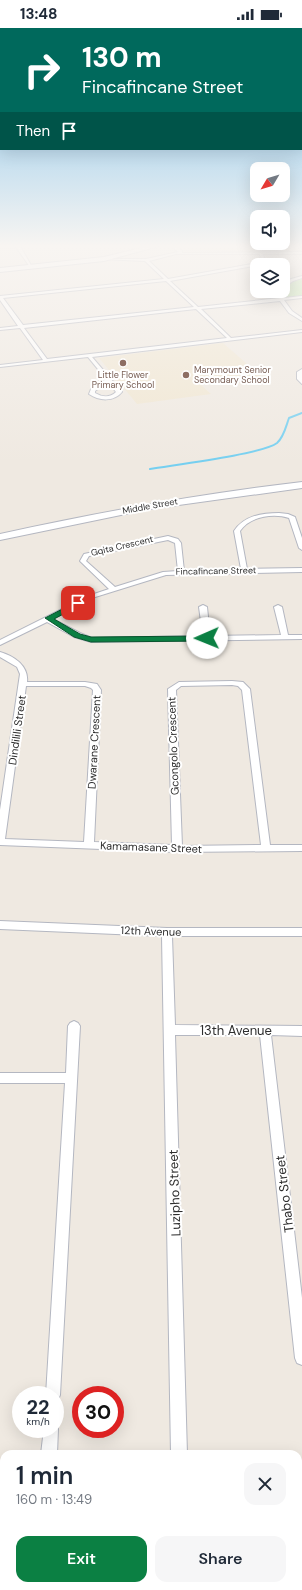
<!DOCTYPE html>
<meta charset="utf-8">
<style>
body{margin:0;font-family:"DM Sans",sans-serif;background:#f6f6f7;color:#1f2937;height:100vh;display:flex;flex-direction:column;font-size:15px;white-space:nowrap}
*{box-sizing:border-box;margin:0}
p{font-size:13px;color:#747a83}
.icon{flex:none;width:22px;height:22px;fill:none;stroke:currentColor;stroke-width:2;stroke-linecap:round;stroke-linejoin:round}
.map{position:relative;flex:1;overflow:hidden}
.drawer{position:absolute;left:0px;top:1422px;width:302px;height:140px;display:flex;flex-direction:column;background:#fff;border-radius:12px 12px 0 0;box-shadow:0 4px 16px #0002}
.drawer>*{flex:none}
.banner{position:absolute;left:0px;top:0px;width:302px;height:122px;box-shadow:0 4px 16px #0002;background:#00695c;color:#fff;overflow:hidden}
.needle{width:26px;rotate:232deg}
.tools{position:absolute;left:250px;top:134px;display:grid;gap:8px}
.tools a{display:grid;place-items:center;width:40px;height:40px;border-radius:8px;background:#fff;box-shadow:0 4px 16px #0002;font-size:20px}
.speed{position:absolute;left:12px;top:1358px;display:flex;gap:8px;font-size:20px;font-weight:700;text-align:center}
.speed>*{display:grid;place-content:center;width:52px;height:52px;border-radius:50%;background:#fff;box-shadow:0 4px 16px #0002;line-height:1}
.speed small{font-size:10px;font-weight:400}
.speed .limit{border:6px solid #d22;background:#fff;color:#111}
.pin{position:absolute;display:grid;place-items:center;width:34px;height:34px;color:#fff;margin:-17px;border-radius:8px;box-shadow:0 2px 6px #0006}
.me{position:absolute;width:44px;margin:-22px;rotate:269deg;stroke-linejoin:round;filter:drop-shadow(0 0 3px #0008)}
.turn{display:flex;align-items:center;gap:14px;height:84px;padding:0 16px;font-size:18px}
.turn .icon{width:52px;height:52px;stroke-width:2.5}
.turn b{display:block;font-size:28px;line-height:34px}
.then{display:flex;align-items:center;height:38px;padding:0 16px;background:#0003;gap:8px;font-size:15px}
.round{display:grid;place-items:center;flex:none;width:42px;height:42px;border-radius:12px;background:#f6f6f7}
.overview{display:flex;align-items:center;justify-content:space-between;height:68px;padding:0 16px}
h1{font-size:24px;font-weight:600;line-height:30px}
.cta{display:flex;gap:8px;margin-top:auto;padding:8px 16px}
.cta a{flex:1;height:46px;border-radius:12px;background:#0b8043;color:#fff;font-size:16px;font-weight:600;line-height:46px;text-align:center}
.cta a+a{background:#f6f6f7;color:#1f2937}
.status{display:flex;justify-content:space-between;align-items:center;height:28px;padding:0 20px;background:#fff;direction:ltr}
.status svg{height:11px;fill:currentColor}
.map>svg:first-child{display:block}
.education{fill:#f0e6d1}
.green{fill:#b6e59e}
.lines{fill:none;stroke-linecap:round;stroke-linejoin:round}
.stream{stroke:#75cff0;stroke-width:2}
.street-casing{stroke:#b4b7c1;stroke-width:2}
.secondary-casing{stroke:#b4b7c1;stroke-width:2}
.street{fill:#fff;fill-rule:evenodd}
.secondary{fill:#fff;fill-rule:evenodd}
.route{fill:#0b8043;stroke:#07532c}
.education-dot{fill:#8d6e63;stroke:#fff;stroke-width:1.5}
.labels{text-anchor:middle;stroke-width:4;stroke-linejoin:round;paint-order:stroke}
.far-education-label{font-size:9px;fill:#785e54;stroke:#fff;text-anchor:start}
.far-street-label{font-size:9px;fill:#2e2e2e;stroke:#fff}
.street-label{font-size:11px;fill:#2e2e2e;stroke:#fff}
.near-street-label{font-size:13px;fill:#2e2e2e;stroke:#fff}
</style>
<div class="status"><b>13:48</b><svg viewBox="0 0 49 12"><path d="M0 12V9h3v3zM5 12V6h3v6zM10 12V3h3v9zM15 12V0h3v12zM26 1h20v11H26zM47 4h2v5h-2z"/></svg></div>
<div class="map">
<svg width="302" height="1562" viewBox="0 0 302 1562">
<rect width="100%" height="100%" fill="#efe9e1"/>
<path class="education" d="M182,217H302V222L192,223Z
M223,315L262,349L201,357L211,366L137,376L99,330Z"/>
<path class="green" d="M302,249V268L282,270C284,256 290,254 302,249Z"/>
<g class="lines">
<path class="stream" d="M150,441C173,437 263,426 277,415C284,409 286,398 289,390L302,385"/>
<defs>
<path id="street" d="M23,217L20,218L32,239H30L16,219L0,220V218Z
M171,217H175L182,223V225L302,224V226H263L265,233L259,237L170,253L198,279L280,270L279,263H283L284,270L302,268V270L284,272L292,283L302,290V293L289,285L280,273L201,281L231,310L302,302V304L92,329L122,364C114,374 99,373 89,366L91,361L106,351L88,329L0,339V337L43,332L20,300L0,302V300L18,298L0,272V268L164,251L145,233L102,231H146L178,224ZM176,226H260L261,233L257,235L168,251L149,233ZM166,253L194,279L23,297L3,270ZM196,281L227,310L47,331L24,300ZM108,354L116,364C110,370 102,369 95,365V363Z
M302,248V250L293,253L283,260V257L291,251Z
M302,341V356L297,351V344Z
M279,485L288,486L295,489L302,510V522L299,520L289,490C274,485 250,488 240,503L247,541L302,540V544L166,547L92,570L53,591L80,605L92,610L203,608L199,579L203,577L207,579L210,608L281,607L274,579L278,577L282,579L288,607H302V611L91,614L74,609L47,594L0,617V612L88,568L109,561L81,534L80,533L84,526L168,508L178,511L181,515L184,543L241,541L234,503C244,488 261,485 279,485ZM168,512L175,515L178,543L163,544L115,559L86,533L89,528Z
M0,624C14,628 29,638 27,654H85L97,656L101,662L94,814L172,817L168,661L179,654L232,653L243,654L250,661L270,817H302V823L177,824L0,817V782L20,646L17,639L0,629ZM232,657L238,658L242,662L261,817L182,818L176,662L181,658ZM26,658H85L91,660L93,662L84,814L5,811Z
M0,893L167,900H302V908H172L175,997L302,998V1008L271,1007L302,1270V1337L297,1335L295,1330L260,1007H175L187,1426H171L162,908L0,901Z
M74,993L78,995L80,998L60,1367L58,1372L55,1373V1367H46L65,1055H0V1045H66L68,998L70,995Z
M55,1395L58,1401L57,1426H41L44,1401H55Z"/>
<path id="secondary" d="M153,217H163L104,233L0,244V240L104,229Z
M302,454V460L150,481L0,512V506C100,484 200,466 302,454Z"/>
</defs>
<use href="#street" class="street-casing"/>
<use href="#secondary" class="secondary-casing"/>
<use href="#street" class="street"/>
<use href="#secondary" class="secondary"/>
</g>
<linearGradient id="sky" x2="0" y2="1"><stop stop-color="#7abfeb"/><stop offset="0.5" stop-color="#f8f5f2"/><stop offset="1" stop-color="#f8f5f2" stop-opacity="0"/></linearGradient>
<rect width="302" height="436" fill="url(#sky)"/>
<path class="route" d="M78,573L81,575L80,577L54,591L80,606L91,609L207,608L210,610L207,613L91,614L74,609L45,590Z"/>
<g class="education-dot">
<circle cx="123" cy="335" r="4"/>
<circle cx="186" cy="347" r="4"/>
</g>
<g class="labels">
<g class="far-education-label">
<text x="194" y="345">Marymount Senior<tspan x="194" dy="10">Secondary School</tspan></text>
<text x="123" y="350" text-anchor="middle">Little Flower<tspan x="123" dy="10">Primary School</tspan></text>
</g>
<g class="far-street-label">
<text transform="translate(150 478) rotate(-10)" y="3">Middle Street</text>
<text transform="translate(122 518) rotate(-13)" y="3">Gqita Crescent</text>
<text transform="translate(216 543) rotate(-1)" y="3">Fincafincane Street</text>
</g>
<g class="street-label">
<text transform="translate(17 702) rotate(-82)" y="4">Dindilili Street</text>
<text transform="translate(94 714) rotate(-87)" y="4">Dwarane Crescent</text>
<text transform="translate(173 718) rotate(-92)" y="4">Gcongolo Crescent</text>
<text transform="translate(151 819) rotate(2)" y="4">Kamamasane Street</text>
<text transform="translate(151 903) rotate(2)" y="4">12th Avenue</text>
</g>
<g class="near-street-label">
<text x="236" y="1007">13th Avenue</text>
<text transform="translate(174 1165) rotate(-92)" y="5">Luzipho Street</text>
<text transform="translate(284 1166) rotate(-97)" y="5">Thabo Street</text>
</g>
</g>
</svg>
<div class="tools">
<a><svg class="needle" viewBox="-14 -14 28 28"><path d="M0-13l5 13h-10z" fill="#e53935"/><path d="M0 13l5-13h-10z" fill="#747a83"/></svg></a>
<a><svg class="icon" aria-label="sound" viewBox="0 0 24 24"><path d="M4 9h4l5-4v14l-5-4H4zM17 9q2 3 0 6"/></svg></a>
<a><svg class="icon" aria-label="layers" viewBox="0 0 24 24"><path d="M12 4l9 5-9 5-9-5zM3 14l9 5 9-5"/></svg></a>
</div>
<div class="speed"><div>22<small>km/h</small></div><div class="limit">30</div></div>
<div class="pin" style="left:78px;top:575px;background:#d93025"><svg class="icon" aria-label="arrive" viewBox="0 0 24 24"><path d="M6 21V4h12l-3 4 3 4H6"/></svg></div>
<svg class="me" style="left:207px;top:610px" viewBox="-20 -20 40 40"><circle r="19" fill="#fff"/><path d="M0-13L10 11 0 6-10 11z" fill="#0b8043"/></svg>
<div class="banner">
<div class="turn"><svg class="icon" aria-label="right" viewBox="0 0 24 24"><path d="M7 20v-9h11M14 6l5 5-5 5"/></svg><div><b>130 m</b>Fincafincane Street</div></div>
<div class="then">Then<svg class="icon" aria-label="arrive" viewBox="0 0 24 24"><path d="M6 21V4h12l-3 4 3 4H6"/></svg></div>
</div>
<section class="drawer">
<div class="overview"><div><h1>1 min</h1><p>160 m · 13:49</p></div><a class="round"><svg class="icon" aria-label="close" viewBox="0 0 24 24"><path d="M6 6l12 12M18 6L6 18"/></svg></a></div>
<div class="cta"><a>Exit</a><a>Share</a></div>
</section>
</div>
